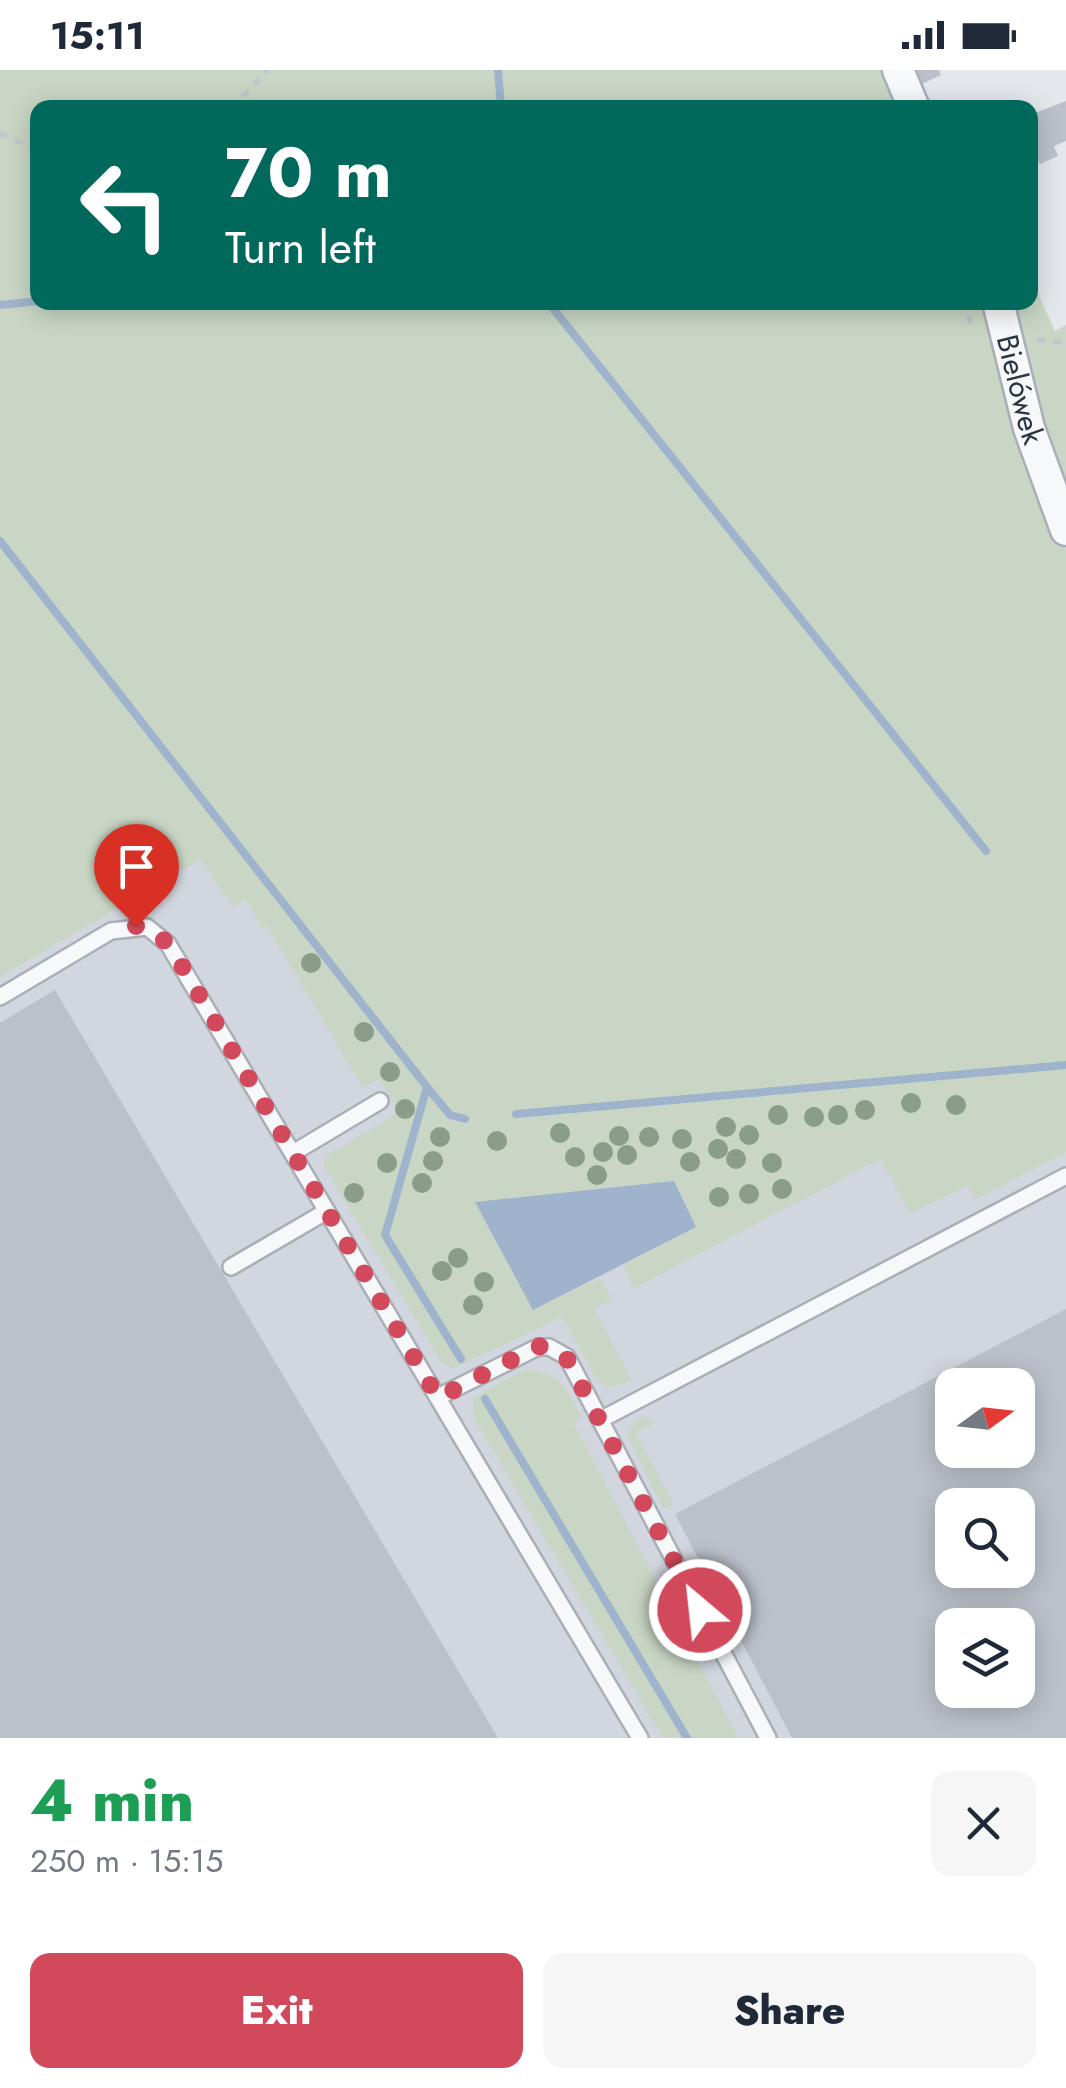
<!DOCTYPE html>
<meta charset="utf-8">
<style>
body{margin:0;font-family:Jost,sans-serif;background:#f6f6f7;color:#1f2937;height:100vh;display:flex;flex-direction:column;font-size:38px;white-space:nowrap}
*{box-sizing:border-box;margin:0}
p{font-size:32px;color:#747a83}
.icon{flex:none;width:55px;height:55px;fill:none;stroke:currentColor;stroke-width:2;stroke-linecap:round;stroke-linejoin:round}
.map{position:relative;height:1668px;overflow:hidden}
.sheet{display:flex;flex-direction:column;background:#fff;flex:1}
.sheet>*{flex:none}
.guide{position:absolute;left:30px;top:30px;width:1008px;height:210px;border-radius:20px;box-shadow:0 5px 25px #0003;background:#00695c;color:#fff;overflow:hidden}
.needle{width:65px;rotate:75deg}
.fabs{position:absolute;left:935px;top:1298px;display:grid;gap:20px}
.fabs a{display:grid;place-items:center;width:100px;height:100px;border-radius:20px;background:#fff;box-shadow:0 5px 25px #0003;font-size:50px}
.pin{position:absolute;display:grid;place-items:center;width:85px;height:85px;color:#fff;margin:-102px -42px;border-radius:50% 50% 50% 0;rotate:-45deg;box-shadow:0 0 10px #0007}
.pin .icon{rotate:45deg}
.me{position:absolute;width:110px;margin:-55px;rotate:332deg;stroke-linejoin:round;filter:drop-shadow(0 0 8px #0008)}
.turn{display:flex;align-items:center;gap:35px;height:210px;padding:0 30px;font-size:45px}
.turn .icon{width:130px;height:130px;stroke-width:2.5}
.turn b{display:block;font-size:70px;line-height:85px}
.round{display:grid;place-items:center;flex:none;width:105px;height:105px;border-radius:20px;background:#f6f6f7}
.overview{display:flex;align-items:center;justify-content:space-between;height:170px;padding:0 30px}
h1{font-size:60px;font-weight:800;line-height:75px;color:#1e9e55}
.button{display:flex;gap:20px;margin-top:auto;padding:20px 30px}
.button a{flex:1;height:115px;border-radius:20px;background:#d1495b;color:#fff;font-size:40px;font-weight:800;line-height:115px;text-align:center}
.button a+a{background:#f6f6f7;color:#1f2937}
.status{display:flex;justify-content:space-between;align-items:center;height:70px;padding:0 50px;background:#fff;direction:ltr}
.status svg{height:28px;fill:currentColor}
.map>svg:first-child{display:block}
.built{fill:#d2d6de;fill-rule:evenodd}
.green{fill:#c9d6c5}
.water{fill:#9fb4cc}
.lines{fill:none;stroke-linecap:round;stroke-linejoin:round}
.stream{stroke:#9fb4cc;stroke-width:8}
.building{fill:#bbc0ca;fill-rule:evenodd}
.service-casing{stroke:#a9aeb7;stroke-width:20}
.minor-casing{stroke:#a9aeb7;stroke-width:35}
.path{stroke:#c2c5cb;stroke-width:5;stroke-dasharray:8 8;stroke-linecap:butt}
.service{stroke:#f7f8fa;stroke-width:15}
.minor{stroke:#f7f8fa;stroke-width:30}
.tree{fill:#899d89}
.route{stroke:#d1495b;stroke-width:18;stroke-dasharray:0 32.4}
.labels{text-anchor:middle;stroke-width:8;stroke-linejoin:round;paint-order:stroke}
.street-label{font-size:30px;fill:#2b3445;stroke:#f4f6f9}
</style>
<div class="status"><b>15:11</b><svg viewBox="0 0 49 12"><path d="M0 12V9h3v3zM5 12V6h3v6zM10 12V3h3v9zM15 12V0h3v12zM26 1h20v11H26zM47 4h2v5h-2z"/></svg></div>
<div class="map">
<svg width="1066" height="1668" viewBox="0 0 1066 1668">
<rect width="100%" height="100%" fill="#e4e7ec"/>
<path class="built" d="M201,788L232,837L246,829L283,844L1066,1005V1668H0V907ZM952,1315H1018V1380H952ZM952,1435H1018V1500H952ZM952,1555H1018V1620H952Z"/>
<path class="green" d="M0,0H884L895,37L38,38V232L987,233L1044,424L1066,480V1082L975,1130L967,1116L910,1143L880,1089L634,1218L623,1196L696,1157L533,1240L600,1208L612,1229L594,1239L632,1311L610,1317L599,1313L562,1247L452,1299L440,1290L323,1095L326,1086L399,1042L379,1009L363,1018L267,856L262,858L246,830L232,837L201,789L0,907Z
M1030,206L1055,261L1066,255V437L1005,233L1030,232Z
M524,1300C558,1298 568,1321 582,1347L573,1352L738,1668H663L472,1345L474,1327Z
M645,1347L654,1353L636,1363L673,1434L663,1439L627,1365L637,1349Z"/>
<path class="water" d="M674,1111L696,1157L533,1240L475,1132Z"/>
<g class="lines">
<path class="stream" d="M498,0L501,38
M548,232L986,781
M0,235L38,231
M0,471L427,1017L385,1165L461,1289
M427,1017L450,1045L465,1049
M516,1044L1066,995
M485,1329L687,1668"/>
</g>
<path class="building" d="M912,0H939L941,5L920,15Z
M1066,31V71L1054,76L1058,86L1040,94L1035,84L1030,87V45Z
M55,920L498,1668H0V953Z
M1066,1239V1668H792L675,1444ZM952,1315H1018V1380H952ZM952,1435H1018V1500H952ZM952,1555H1018V1620H952Z"/>
<g class="lines">
<defs>
<path id="service" d="M0,927L111,861L147,857L168,874L640,1668
M293,1083L380,1031
M231,1197L327,1141
M438,1327L538,1277H549L567,1287L768,1668
M600,1350L1066,1106"/>
<g id="minor">
<path d="M898,0L914,38"/>
<path id="s1" d="M998,232L1029,358L1066,460"/>
</g>
</defs>
<use href="#service" class="service-casing"/>
<use href="#minor" class="minor-casing"/>
<path class="path" d="M232,38L268,0
M0,63L38,81
M959,232L975,259
M1037,270L1066,272"/>
<use href="#service" class="service"/>
<use href="#minor" class="minor"/>
</g>
<g class="tree">
<circle cx="311" cy="893" r="10"/>
<circle cx="364" cy="962" r="10"/>
<circle cx="390" cy="1002" r="10"/>
<circle cx="911" cy="1033" r="10"/>
<circle cx="956" cy="1035" r="10"/>
<circle cx="405" cy="1039" r="10"/>
<circle cx="865" cy="1040" r="10"/>
<circle cx="778" cy="1045" r="10"/>
<circle cx="838" cy="1045" r="10"/>
<circle cx="814" cy="1047" r="10"/>
<circle cx="726" cy="1057" r="10"/>
<circle cx="560" cy="1063" r="10"/>
<circle cx="749" cy="1065" r="10"/>
<circle cx="619" cy="1066" r="10"/>
<circle cx="440" cy="1067" r="10"/>
<circle cx="649" cy="1067" r="10"/>
<circle cx="682" cy="1069" r="10"/>
<circle cx="497" cy="1071" r="10"/>
<circle cx="718" cy="1079" r="10"/>
<circle cx="603" cy="1082" r="10"/>
<circle cx="627" cy="1085" r="10"/>
<circle cx="575" cy="1087" r="10"/>
<circle cx="736" cy="1089" r="10"/>
<circle cx="433" cy="1091" r="10"/>
<circle cx="690" cy="1092" r="10"/>
<circle cx="387" cy="1093" r="10"/>
<circle cx="772" cy="1093" r="10"/>
<circle cx="597" cy="1105" r="10"/>
<circle cx="422" cy="1113" r="10"/>
<circle cx="782" cy="1119" r="10"/>
<circle cx="354" cy="1123" r="10"/>
<circle cx="749" cy="1124" r="10"/>
<circle cx="719" cy="1127" r="10"/>
<circle cx="458" cy="1188" r="10"/>
<circle cx="442" cy="1201" r="10"/>
<circle cx="484" cy="1212" r="10"/>
<circle cx="473" cy="1235" r="10"/>
</g>
<g class="lines">
<path class="route" d="M136,856L159,864L176,886L438,1328L538,1276L558,1280L566,1287L700,1540"/>
</g>
<g class="labels">
<g class="street-label">
<text dy="10" stroke="none"><textPath href="#s1" startOffset="90">Bielówek</textPath></text>
</g>
</g>
</svg>
<div class="fabs">
<a><svg class="needle" viewBox="-14 -14 28 28"><path d="M0-13l5 13h-10z" fill="#e53935"/><path d="M0 13l5-13h-10z" fill="#747a83"/></svg></a>
<a><svg class="icon" aria-label="search" viewBox="0 0 24 24"><circle cx="10" cy="10" r="6"/><path d="M15 15l6 6"/></svg></a>
<a><svg class="icon" aria-label="layers" viewBox="0 0 24 24"><path d="M12 4l9 5-9 5-9-5zM3 14l9 5 9-5"/></svg></a>
</div>
<div class="pin" style="left:136px;top:856px;background:#d93025"><svg class="icon" aria-label="arrive" viewBox="0 0 24 24"><path d="M6 21V4h12l-3 4 3 4H6"/></svg></div>
<svg class="me" style="left:700px;top:1540px" viewBox="-20 -20 40 40"><circle r="17" fill="#d1495b" stroke="#fff" stroke-width="3"/><path d="M0-11L8 9 0 5-8 9z" fill="#fff"/></svg>
<div class="guide">
<div class="turn"><svg class="icon" aria-label="left" viewBox="0 0 24 24"><path d="M17 20v-9H6M10 6l-5 5 5 5"/></svg><div><b>70 m</b>Turn left</div></div>
</div>
</div>
<section class="sheet">
<div class="overview"><div><h1>4 min</h1><p>250 m · 15:15</p></div><a class="round"><svg class="icon" aria-label="close" viewBox="0 0 24 24"><path d="M6 6l12 12M18 6L6 18"/></svg></a></div>
<div class="button"><a>Exit</a><a>Share</a></div>
</section>
